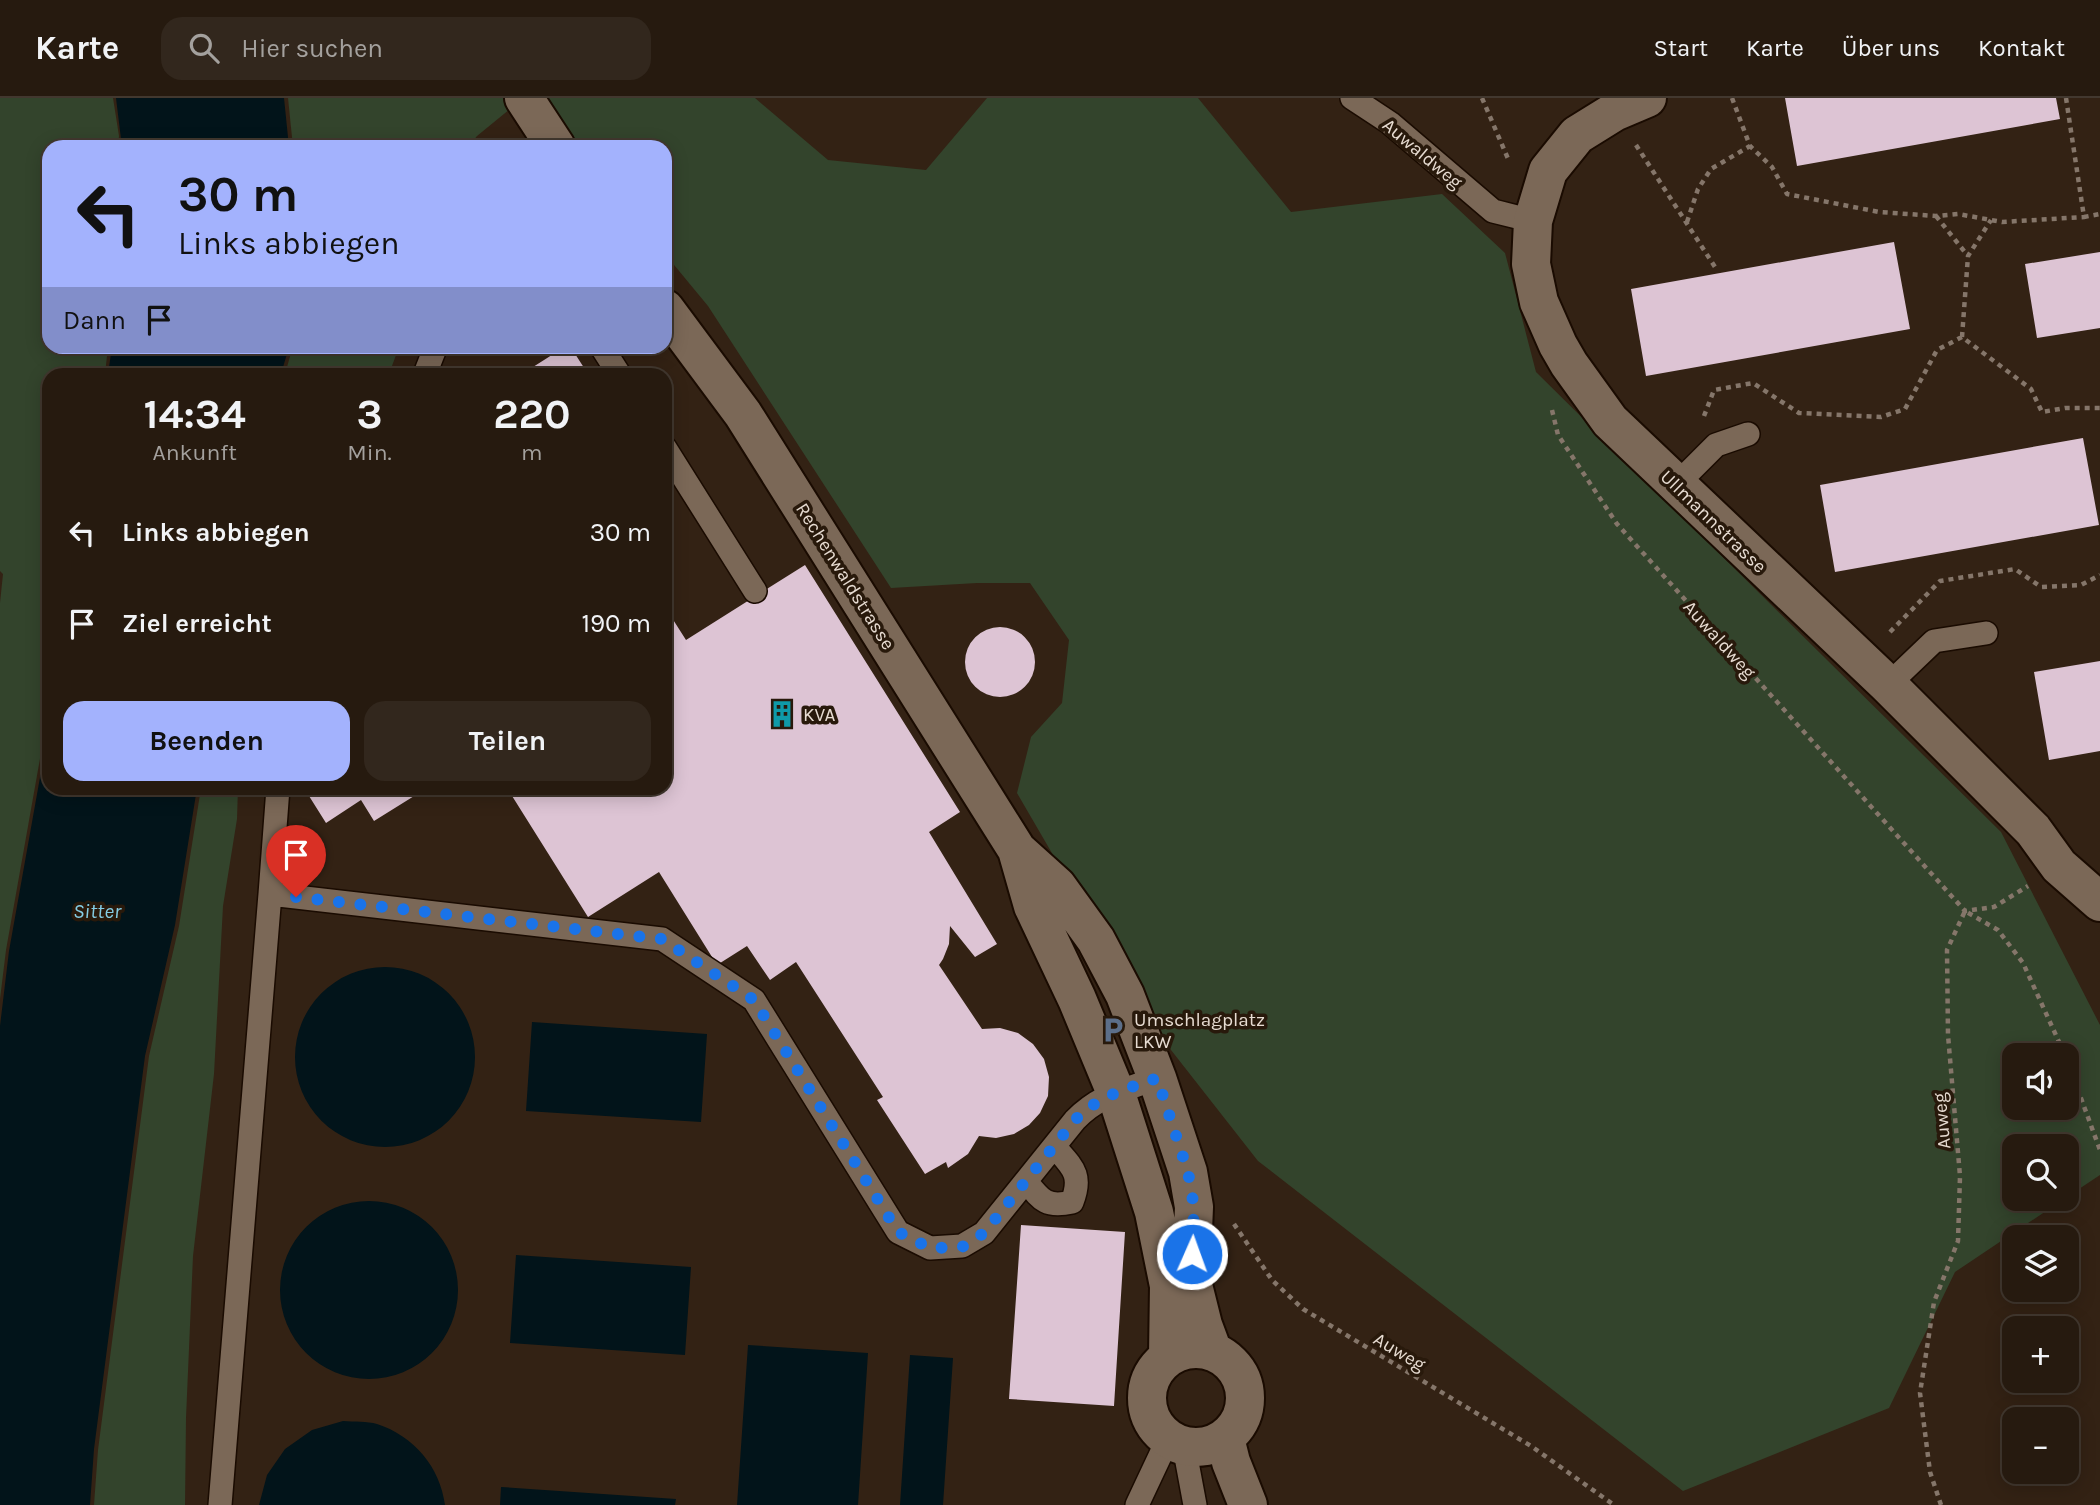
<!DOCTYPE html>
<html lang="de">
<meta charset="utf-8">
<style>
body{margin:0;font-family:Karla,sans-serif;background:#32271d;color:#f1f3f6;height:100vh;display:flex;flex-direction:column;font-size:26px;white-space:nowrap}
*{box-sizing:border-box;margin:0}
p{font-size:23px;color:#a4a19e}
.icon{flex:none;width:38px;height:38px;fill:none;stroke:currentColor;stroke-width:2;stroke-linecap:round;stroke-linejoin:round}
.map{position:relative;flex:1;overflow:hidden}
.side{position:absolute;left:42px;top:270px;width:630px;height:427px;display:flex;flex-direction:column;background:#261a0f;border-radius:21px;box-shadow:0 4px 18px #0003,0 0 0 2px #42382f}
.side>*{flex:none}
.guide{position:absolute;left:42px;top:42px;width:630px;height:214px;border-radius:21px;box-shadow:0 4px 18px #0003,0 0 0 2px #42382f;background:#a3b2fd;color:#111;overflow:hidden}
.buttons{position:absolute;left:2002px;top:945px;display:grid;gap:14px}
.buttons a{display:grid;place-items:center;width:77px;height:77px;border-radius:14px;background:#261a0f;box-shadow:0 4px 18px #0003,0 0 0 2px #42382f;font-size:35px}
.pin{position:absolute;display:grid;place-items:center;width:60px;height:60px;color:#fff;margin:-72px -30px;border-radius:50% 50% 50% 0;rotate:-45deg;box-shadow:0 0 7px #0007}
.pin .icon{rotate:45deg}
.me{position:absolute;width:77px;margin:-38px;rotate:2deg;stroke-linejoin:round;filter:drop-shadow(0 0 5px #0008)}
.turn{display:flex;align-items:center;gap:24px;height:147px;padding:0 21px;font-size:32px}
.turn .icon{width:91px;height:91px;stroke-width:2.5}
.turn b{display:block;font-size:49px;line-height:60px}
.then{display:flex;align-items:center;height:66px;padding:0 21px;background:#0003;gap:14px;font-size:26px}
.eta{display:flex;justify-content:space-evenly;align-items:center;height:119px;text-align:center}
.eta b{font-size:42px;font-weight:700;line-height:49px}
.button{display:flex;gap:14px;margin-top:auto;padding:14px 21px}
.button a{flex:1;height:80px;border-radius:21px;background:#a3b2fd;color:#111;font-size:28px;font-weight:700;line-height:80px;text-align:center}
.button a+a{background:#32271d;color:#f1f3f6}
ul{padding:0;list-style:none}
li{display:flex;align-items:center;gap:21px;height:91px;padding:0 21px}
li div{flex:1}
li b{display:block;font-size:26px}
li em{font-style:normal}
header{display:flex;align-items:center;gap:42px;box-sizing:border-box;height:98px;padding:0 35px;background:#261a0f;border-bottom:2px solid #42382f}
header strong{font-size:33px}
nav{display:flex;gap:38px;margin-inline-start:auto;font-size:24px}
.search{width:490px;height:63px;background:#32271d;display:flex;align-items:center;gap:18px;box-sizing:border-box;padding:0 24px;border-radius:21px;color:#a4a19e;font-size:26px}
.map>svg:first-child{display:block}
.green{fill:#33442c;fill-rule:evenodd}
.water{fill:#02141a}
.building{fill:#ddc4d4}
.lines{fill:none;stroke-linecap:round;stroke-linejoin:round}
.lane-casing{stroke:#1a0b01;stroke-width:26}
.street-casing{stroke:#1a0b01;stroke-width:42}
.path{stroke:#85766a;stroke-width:4.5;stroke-dasharray:5 5;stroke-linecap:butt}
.lane{stroke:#7b6857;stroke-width:23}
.street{stroke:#7b6857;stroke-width:38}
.route{stroke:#1a73e8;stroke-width:12;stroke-dasharray:0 21.6}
.labels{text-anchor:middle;stroke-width:7;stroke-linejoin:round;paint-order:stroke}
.street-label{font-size:19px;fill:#e7dcd2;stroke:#28190b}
.poi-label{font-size:19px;fill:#e7dcd2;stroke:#28190b;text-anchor:start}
.water-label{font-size:21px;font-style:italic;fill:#84cce4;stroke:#28190b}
</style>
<header>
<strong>Karte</strong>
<div class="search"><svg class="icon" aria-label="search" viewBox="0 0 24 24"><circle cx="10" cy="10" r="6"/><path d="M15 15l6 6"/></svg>Hier suchen</div>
<nav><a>Start</a><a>Karte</a><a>Über uns</a><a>Kontakt</a></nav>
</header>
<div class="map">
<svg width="2100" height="1407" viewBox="0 0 2100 1407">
<rect width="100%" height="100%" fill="#332214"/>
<path class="green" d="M0,0H113L119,38L118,49H49V248L108,249L105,276H49V610L6,852L0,901V505L3,476L0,473Z
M288,0H755L828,62L926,72L987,0H1198L1291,114L1442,96L1505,155L1536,274L2001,734L2100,927V1077L2067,1099V1048H2014V1101H2064L1955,1174L1889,1310L1683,1393L1258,1063L1153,929L1017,695L1031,639L1062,605L1069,542L1030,485H977L891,490L708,208L665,156V49H569L515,7L477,38L468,49H293ZM2014,957H2067V1010H2014Z
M293,248H399V249L389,276H285Z
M201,690H238L237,721L223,808L214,976L193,1158L186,1320L185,1407H94L98,1352L149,958L179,828Z"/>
<path class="water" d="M116,0H284L289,49H122Z
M112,249V248L289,249L281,276H108Z
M49,629V690H197L175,827L145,958L94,1351L90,1407H0V928L9,853Z
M295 959a90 90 0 1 1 180 0a90 90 0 1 1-180 0Z
M532,924L707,936L701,1024L526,1013Z
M280 1192a89 89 0 1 1 178 0a89 89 0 1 1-178 0Z
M516,1157L691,1169L685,1257L510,1245Z
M748,1247L868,1255L858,1407H737Z
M910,1257L953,1260L943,1407H900Z
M343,1323C354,1324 367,1323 377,1326C414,1338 440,1369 445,1407H259L267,1377L285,1351L312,1332Z
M501,1389L676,1401L675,1407H500Z"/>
<path class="building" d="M1785,0H2056L2060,21L1797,68Z
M1894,144L1910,231L1646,278L1631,191Z
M2100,154V230L2037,240L2025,166Z
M566,248H570L588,276H522Z
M2083,340L2099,427L1835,474L1820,387Z
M805,467L960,714L929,734L997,846L975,859L950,828L949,846L943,861L939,867L982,931L1000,930L1018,935L1033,946L1044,961L1049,979L1048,998L1040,1015L1029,1027L1014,1036L996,1040L979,1038L968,1056L948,1070L946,1064L925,1076L877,1002L883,999L796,864L770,882L747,848L717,867L659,774L588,819L507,690H665V509L686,542Z
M965 564a35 35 0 1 1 70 0a35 35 0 1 1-70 0Z
M2100,563V653L2049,662L2034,574Z
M304,690H427L374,723L361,702L326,725Z
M1021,1127L1125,1134L1114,1308L1009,1301Z"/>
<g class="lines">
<defs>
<path id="lane" d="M1352,0L1390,25L1493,113L1533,123
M601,248L619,276
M425,276L436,248
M665,350L755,493
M1676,387L1716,347L1748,336
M1888,587L1934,543L1986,535
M270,796L278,690
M1026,1083C1041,1102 1046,1110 1072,1104C1083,1076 1072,1069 1054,1048
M1184,1348L1195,1407
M220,1407L270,796L662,841L754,902L898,1134L930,1150L962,1148L984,1135L1075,1022C1099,997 1125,992 1157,980
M1137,1407L1168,1341"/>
<path id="street" d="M524,0L556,49
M1647,0L1614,14L1577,37L1548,73L1533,123L1531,166L1539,204L1558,247L1569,266L1610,323L1888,587L2033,732L2059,768L2100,804
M665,211L743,316L1017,752L1057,788L1096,842L1125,897L1157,980L1188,1074L1194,1109L1191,1179L1203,1227L1213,1254
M1017,752L1033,808L1077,901L1116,995L1154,1114L1169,1188L1168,1258
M1147 1300a49 49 0 1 1 98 0a49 49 0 1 1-98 0Z
M1225,1340L1231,1364L1248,1407"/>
</defs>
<use href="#lane" class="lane-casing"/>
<use href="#street" class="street-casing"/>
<path class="path" d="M1482,0L1509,63
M1732,0L1750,48L1772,69L1787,96L1879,114L1936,118L1958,116L2002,124L2084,119
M2066,0L2084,119L2100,116
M1636,47L1715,169
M1936,118L1968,158
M1687,124L1698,91L1711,71L1750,48
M1962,239L1968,158L1991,122
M1552,312L1558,337L1617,426L1965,813L1994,809L2028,788
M1704,318L1714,292L1753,285L1799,315L1881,319L1905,311L1937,252L1962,239L2031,291L2042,314L2065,310H2100
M1890,534L1940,483L2015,471L2041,489L2081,487L2100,477
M2067,962L2100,1052
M1234,1126L1272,1182L1303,1211L1531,1348L1614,1407
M1941,1407L1930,1374L1920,1295L1934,1204L1958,1143L1960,1078L1948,937L1947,852L1965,813L1998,832L2023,865L2065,957"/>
<use href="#lane" class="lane"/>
<use href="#street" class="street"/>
</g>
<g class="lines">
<path class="route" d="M296,799L662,841L754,902L898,1134L930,1150L962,1149L984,1135L1075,1022C1100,997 1125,992 1157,980L1188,1074L1194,1109L1192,1156"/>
</g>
<defs>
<symbol id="building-bare" viewBox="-9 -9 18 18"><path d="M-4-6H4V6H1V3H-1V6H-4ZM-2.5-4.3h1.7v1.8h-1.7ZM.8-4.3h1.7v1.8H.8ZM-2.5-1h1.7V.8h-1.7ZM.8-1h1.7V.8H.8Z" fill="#0f9aa8" stroke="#28190b" stroke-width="2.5" paint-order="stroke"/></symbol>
<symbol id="parking-bare" viewBox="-9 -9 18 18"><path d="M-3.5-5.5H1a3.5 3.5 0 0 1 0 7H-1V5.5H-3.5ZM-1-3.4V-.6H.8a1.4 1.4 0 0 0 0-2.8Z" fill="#5c6f8a" stroke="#28190b" stroke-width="2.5" paint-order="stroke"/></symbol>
</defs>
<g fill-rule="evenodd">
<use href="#building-bare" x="763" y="597" width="38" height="38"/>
<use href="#parking-bare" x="1094" y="913" width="38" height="38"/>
</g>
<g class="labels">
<g class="street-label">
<text transform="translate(1423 55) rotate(40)" y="7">Auwaldweg</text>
<text transform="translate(1714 423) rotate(44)" y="7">Ullmannstrasse</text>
<text transform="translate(846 478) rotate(58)" y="7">Rechenwaldstrasse</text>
<text transform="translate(1720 541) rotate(48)" y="7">Auwaldweg</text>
<text transform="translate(1941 1023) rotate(-95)" y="7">Auweg</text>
<text transform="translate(1400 1253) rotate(31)" y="7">Auweg</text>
</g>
<g class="poi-label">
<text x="803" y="623">KVA</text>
<text x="1134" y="928">Umschlagplatz<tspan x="1134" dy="22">LKW</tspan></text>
</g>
<g class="water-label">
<text x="97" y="820">Sitter</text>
</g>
</g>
</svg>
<div class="buttons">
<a><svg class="icon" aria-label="sound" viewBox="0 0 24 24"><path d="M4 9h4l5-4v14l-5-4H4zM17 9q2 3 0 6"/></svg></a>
<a><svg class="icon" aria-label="search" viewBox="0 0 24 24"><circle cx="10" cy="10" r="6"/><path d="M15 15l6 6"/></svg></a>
<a><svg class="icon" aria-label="layers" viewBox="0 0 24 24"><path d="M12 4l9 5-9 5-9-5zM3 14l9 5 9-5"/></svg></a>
<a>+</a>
<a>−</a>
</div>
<div class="pin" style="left:296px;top:799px;background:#d93025"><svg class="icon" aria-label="arrive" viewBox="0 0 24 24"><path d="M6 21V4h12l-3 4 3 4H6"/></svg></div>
<svg class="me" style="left:1192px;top:1156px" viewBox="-20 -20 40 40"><circle r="17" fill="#1a73e8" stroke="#fff" stroke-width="3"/><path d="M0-11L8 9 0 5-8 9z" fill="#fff"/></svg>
<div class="guide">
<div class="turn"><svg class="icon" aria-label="left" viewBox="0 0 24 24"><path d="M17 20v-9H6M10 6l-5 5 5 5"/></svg><div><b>30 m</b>Links abbiegen</div></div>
<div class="then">Dann<svg class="icon" aria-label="arrive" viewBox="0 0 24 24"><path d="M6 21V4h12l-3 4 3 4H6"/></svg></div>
</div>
<section class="side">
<div class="eta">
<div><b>14:34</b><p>Ankunft</p></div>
<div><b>3</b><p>Min.</p></div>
<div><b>220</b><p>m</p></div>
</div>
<ul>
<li><svg class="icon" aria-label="left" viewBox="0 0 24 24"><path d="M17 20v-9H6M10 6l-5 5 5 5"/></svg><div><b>Links abbiegen</b></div><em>30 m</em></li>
<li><svg class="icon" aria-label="arrive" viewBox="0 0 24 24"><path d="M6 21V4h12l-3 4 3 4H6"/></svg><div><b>Ziel erreicht</b></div><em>190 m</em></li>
</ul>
<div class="button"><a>Beenden</a><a>Teilen</a></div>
</section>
</div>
